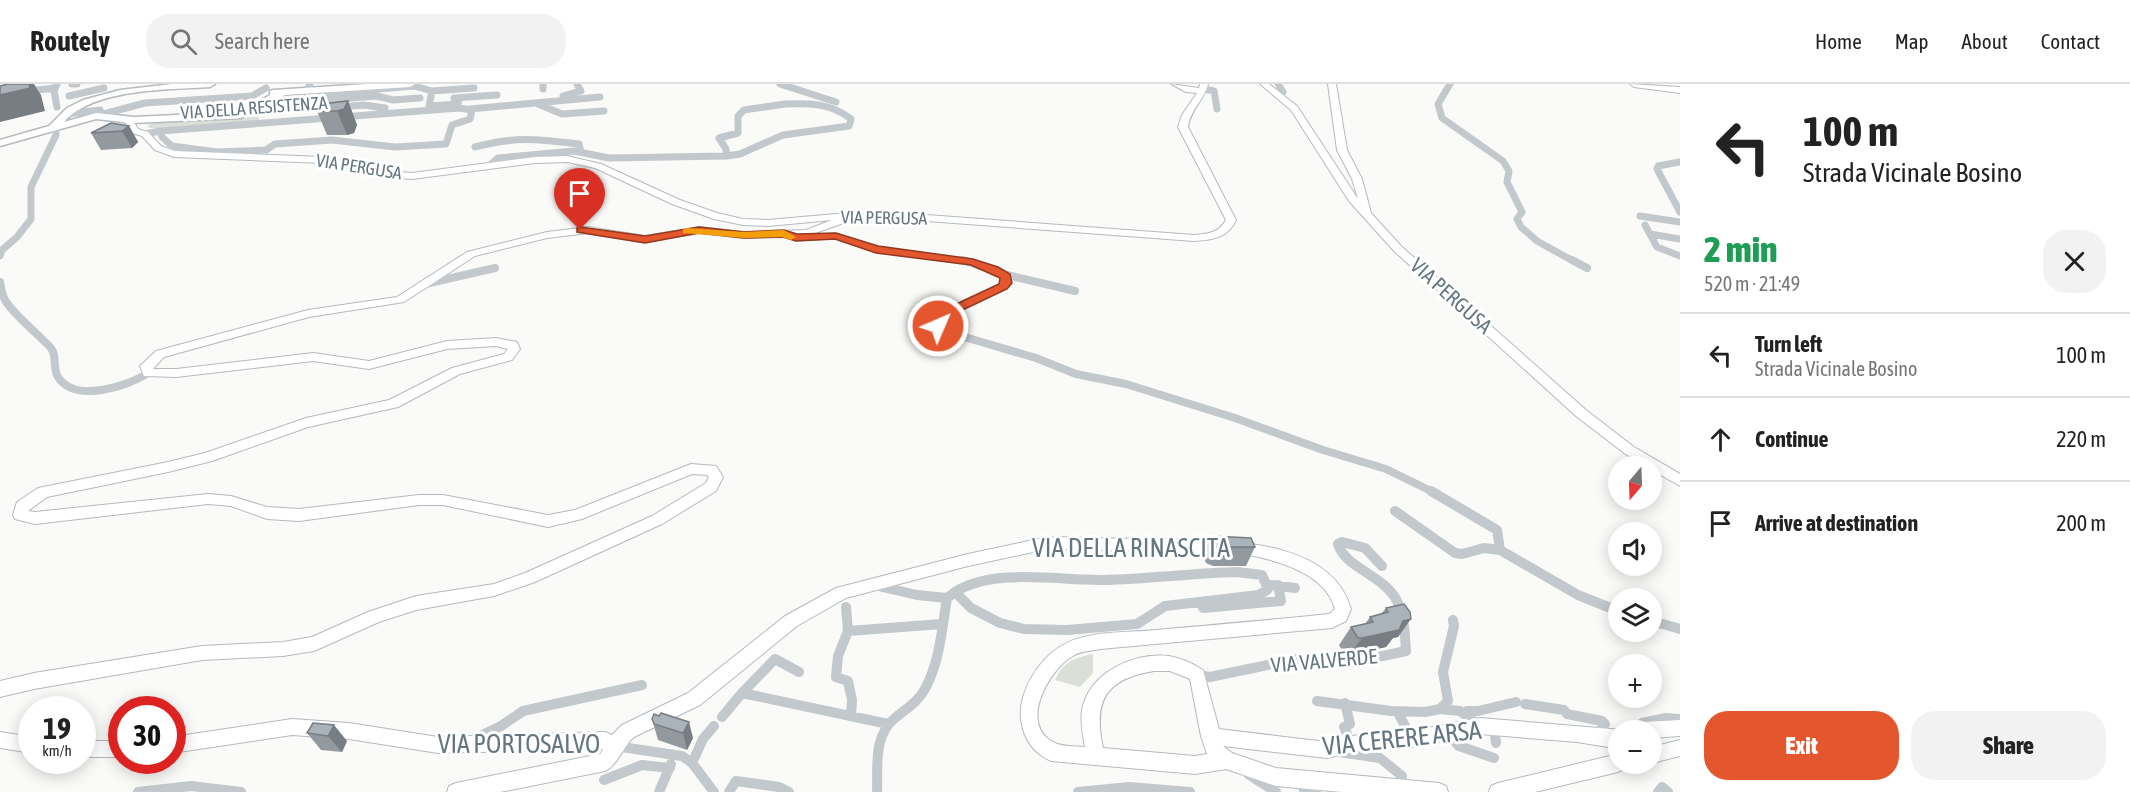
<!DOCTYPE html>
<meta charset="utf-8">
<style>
body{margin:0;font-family:"Asap Condensed",sans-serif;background:#f2f2f2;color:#222;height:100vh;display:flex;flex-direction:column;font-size:22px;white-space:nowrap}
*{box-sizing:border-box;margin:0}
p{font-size:20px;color:#767676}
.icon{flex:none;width:33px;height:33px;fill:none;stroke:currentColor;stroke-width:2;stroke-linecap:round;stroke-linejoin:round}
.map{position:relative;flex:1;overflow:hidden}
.side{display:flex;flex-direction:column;background:#fff;width:450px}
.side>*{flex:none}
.top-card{background:#fff;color:#222;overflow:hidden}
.needle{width:39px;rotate:199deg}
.fabs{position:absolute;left:1608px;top:372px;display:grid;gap:12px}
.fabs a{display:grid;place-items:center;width:54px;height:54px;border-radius:50%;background:#fff;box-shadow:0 3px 15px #0003;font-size:30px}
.speed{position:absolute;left:18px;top:612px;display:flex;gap:12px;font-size:30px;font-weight:700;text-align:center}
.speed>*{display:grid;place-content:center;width:78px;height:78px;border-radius:50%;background:#fff;box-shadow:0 3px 15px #0003;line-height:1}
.speed small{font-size:15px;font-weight:400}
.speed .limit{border:9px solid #d22;background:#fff;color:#111}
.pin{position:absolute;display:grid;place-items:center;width:51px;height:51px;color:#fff;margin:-62px -26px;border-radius:50% 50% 50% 0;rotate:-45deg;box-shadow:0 0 6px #0007}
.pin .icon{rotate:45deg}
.me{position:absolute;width:66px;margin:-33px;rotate:45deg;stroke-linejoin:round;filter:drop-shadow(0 0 4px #0008)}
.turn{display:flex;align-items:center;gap:21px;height:126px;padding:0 24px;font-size:27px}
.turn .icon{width:78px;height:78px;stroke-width:2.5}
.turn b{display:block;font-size:42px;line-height:51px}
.round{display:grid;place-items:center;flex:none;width:63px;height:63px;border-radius:24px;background:#f2f2f2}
.headline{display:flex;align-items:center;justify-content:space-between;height:102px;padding:0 24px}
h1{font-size:36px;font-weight:800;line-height:45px;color:#1e9e55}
.button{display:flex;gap:12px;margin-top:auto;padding:12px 24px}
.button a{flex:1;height:69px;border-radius:24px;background:#e4572e;color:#fff;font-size:24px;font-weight:800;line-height:69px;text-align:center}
.button a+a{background:#f2f2f2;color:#222}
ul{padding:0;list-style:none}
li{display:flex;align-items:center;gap:18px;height:84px;padding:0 24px;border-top:2px solid #e0e0e0}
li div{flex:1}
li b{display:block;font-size:22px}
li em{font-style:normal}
header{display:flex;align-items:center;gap:36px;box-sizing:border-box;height:84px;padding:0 30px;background:#fff;border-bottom:2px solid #e0e0e0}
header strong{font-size:28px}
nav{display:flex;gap:33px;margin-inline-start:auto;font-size:21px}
.search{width:420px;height:54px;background:#f2f2f2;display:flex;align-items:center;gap:15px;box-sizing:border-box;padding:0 21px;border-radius:24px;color:#767676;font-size:22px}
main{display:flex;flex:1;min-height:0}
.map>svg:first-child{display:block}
.green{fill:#dadfd7}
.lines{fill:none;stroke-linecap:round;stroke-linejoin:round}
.secondary-casing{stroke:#b3babf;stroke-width:2}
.primary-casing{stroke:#b5babe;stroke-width:3}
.street-far2{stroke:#c3c8cc;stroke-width:7}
.street-far1{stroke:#c3c8cc;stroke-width:8}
.street{stroke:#c3c8cc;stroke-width:10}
.secondary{fill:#fff;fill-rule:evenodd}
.primary{fill:#fff;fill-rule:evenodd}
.wall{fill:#929a9f}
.shaded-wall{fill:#777d82}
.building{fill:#aab3b9;stroke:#777d82;stroke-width:1.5}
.route{fill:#e4572e;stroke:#94391e;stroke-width:1.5}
.slow{fill:#f59e0b}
.labels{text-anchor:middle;stroke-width:6;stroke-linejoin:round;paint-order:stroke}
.far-street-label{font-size:18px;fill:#657683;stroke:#fff}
.street-label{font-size:21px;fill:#657683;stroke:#fff}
.near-street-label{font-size:26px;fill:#657683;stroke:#fff}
</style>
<header>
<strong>Routely</strong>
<div class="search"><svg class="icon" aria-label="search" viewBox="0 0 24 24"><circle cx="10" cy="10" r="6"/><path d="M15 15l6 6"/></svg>Search here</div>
<nav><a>Home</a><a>Map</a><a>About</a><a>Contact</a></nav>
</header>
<main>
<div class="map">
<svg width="1680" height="708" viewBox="0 0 1680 708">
<rect width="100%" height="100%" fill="#fafaf8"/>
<path class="green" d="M258,28L259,36L158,44H150L147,42C173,28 226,41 258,28Z
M1093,570V589L1080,603L1055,596C1063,578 1074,574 1093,570Z"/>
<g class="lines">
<defs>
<path id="secondary" d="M1171,0L1199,4L1200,0H1208C1205,15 1190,26 1188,43L1236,136C1228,154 1212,156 1194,157L927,137L852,136L807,152L744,154L699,149L645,158L588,149L547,154L475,172L404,218L309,233L164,273L153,285H176L313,269L369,277L447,257L496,254L517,258L520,265L512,276L460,290L398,323L308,343L212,377L168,388L47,413L28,427L35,428L208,410L231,412L267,423L299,425L419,411H443L548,431L575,426L691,380L716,382L723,393L716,407L662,440L535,498L494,512L416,526L379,538L314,567L283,572L202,576L34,605L0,613V597L34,589L202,562L283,558L312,553L368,528L416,512L494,500L525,489L652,432L706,399L709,393L707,391L692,390L582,435L548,443L443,421H419L299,437L267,435L231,422L208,420L35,440L15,435L13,431L17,418L38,404L168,378L205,369L306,334L389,316L452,284L504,270L508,265L496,262L447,265L369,285L313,277L176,293L144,292L140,282L156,267L308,226L397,213L467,168L547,148L588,143L645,152L699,143L744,148L806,146L832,136L768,142L743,141L714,135L672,120L595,84L567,78L535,79L412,95L387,93L323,79L174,73L155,66L142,52L132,49L126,39L119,37V33L132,35L138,45L148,48L161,62L175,67L323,73L387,87L412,89L535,73L567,72L601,80L680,116L717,129L743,135L768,136L836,130L927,131L1194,151C1207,150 1219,149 1226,136L1178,43L1182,31L1197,9L1186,8Z
M1260,0H1269L1297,22L1358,115L1352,95L1337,66L1328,0H1336L1347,66L1362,95L1371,129L1402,163L1586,326L1634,363L1680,390V402L1652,386V382H1645L1624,369L1576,332L1394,167L1349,117L1291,26Z
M1630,0L1680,3V9L1634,3Z
M1059,453C1093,454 1127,455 1161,455C1220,457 1330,452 1351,525L1346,537L1332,544L1100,565C1091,567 1080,567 1073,572C1048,586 1019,640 1053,658C1061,663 1076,662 1085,663C1083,651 1080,638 1082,626C1089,588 1134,568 1169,572C1181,574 1192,579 1203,586L1219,645L1327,658L1375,647H1412L1480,634L1623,646H1618V661L1608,663L1577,658L1480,650L1412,663H1375L1327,674L1223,662L1232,669L1276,684L1439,699L1446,702L1448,708H1342L1276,702L1226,685L1195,690L1051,677C1033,669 1023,654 1021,635C1018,608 1039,575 1061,562C1087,546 1126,549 1156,546C1214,541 1272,536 1329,530L1335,525C1325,487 1272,475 1239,469L1059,465L1038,467L968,482L846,514L797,542L700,621L634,653C623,662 618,681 605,687L500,708H447L449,702L456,699L600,670L603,665L438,669L349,655L292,651L172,669V653L292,635L349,639L438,653L605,648L612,651L622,641L688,609L785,532L836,504L968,470L1038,455ZM1154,587H1170L1190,595L1201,652L1207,670L1195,672L1103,664C1093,617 1105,595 1154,587Z
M1680,636V652L1652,654V646H1635L1638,640L1644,638Z
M0,648L32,653V669L0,664Z
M1680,656V672L1652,679V663Z
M82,657H122V673H82Z
M1618,670V680H1627L1624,685L1618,688L1535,708H1489L1491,702L1498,699Z"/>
<path id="primary" d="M172,0H215L210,3C167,6 94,4 64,38L96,29L134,33L240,28L270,11V7L273,6L367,0H415L410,3L285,11L241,34L134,39L96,35L0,62V56L49,42L67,24L83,16L120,6Z"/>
</defs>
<use href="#secondary" class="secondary-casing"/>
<use href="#primary" class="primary-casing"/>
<path class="street-far2" d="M57,0L54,7L57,23
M72,0H77
M543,0V5
M780,0L836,18
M1278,0L1283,8L1280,11
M1450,0L1438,20L1442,34L1503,77L1509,87L1507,98L1522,128L1517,135L1521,143L1537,157L1575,178
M1204,5L1214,7L1217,25
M28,7L55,4
M432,7L474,4
M306,8L310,0
M69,12L104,4
M563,12L581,7L577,0
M420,14L393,16L377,12L312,17L313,13L329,12L330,9L414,2L432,7L429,22L458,20L459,14
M454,14L497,11
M279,16L313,13
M538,20L562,30L604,27
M785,20C809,19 831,19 851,35L849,42L783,51L740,70L727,72L726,65L719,54L738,49V32L744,26Z
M339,23L364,21L385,24
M459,24L472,26L470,35L452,41L446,60L395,63L332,56L275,60L266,66L217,68L172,62L162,53L160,47Z
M470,25L600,13
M67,30L100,26
M96,32L145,19L252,12L266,4
M145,50L160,47
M475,63C517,52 536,55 579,60L581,68
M1680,78L1658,82L1657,85L1680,128
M490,81L498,74L574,67L609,74L727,72
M1640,132L1680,138
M1645,141L1657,163L1680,172
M784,150L796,154L836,152L876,165L969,178
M1650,150L1680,155
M0,172L2,166L17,153L31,135V103L56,51V44"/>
<path class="street-far1" d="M963,176L1003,190L1075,207
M1572,176L1587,184
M1003,190L1006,199L1003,202L963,220L938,236V242L944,247L1036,274L1076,290L1126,300L1235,334L1323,366L1386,385L1433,408
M0,198C1,203 2,211 5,216C12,229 39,251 50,263C58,272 52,283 58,293C75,320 128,302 148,289
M425,200L495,184"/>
<path class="street" d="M1431,407L1497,446L1500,466
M1395,427L1455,469L1462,470L1484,464L1500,466L1578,511L1618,527
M1237,488L1262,491L1268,505L1259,511L1165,522L1137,540L1067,546L1024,545L1000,539L971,524L955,508C996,483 1059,497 1104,496C1149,495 1193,489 1237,488Z
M874,501L917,511L947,514
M1272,501L1295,504
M846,523L848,547
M1203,524L1281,517L1278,501
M1652,537L1680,545
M1197,591L1210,593L1297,575L1350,579L1406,567C1405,550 1404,532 1397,517C1384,491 1345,484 1338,460L1342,458L1365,464L1382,482
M742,609L775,575L799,588
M1317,617L1391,627L1425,628L1440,625L1460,627L1480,642
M1345,619L1350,640L1344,643L1347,650
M1525,620L1564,626L1567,630L1602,637L1605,640L1595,653
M1440,625L1448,617L1443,588L1454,542L1453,536
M1397,627L1412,655
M1467,630V627H1478L1516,618
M851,632L852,616L848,597L836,593L838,572L848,547L942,540
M722,633L742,609L888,640
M1494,643L1496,659
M1640,646L1642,639L1666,634L1680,635
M1447,649L1459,662L1494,674
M470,657L501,642L523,627L642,601
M615,662L682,672L692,679L714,708
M1339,668L1380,674L1402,692
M692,679L703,655L714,642
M1248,690L1276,708
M1298,695L1305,707L1316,708
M604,696L642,681L670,684
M138,708L191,702L241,708
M659,708L671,680
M729,708L736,697L779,703L789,708
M877,708C878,683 873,652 895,634C907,624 918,618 925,605C940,577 942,544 947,514L955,508
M1078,708L1129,703L1190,708
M1658,708L1662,703L1668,708"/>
<use href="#secondary" class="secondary"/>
<use href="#primary" class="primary"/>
</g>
<path class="wall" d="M348,17L357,41L354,49L347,51H327L317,27Z
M129,42L138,58L132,64L101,66L91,49Z
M1211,452L1255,463L1246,482H1213L1206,479L1203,470Z
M1404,520L1398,553L1393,554L1386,563L1349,571H1345L1339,561L1351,543L1365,540L1370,533L1381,530L1386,524Z
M652,635L693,654L687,666L658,656Z
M313,639L347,657L342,668L321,666L307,649Z"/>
<path class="shaded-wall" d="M29,0H34L41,11L45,27L0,38V11Z
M348,17L357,41L354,49L347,51L337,27Z
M129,42L138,58L132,64L122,47Z
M1411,535L1398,553L1393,554L1386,563L1349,571L1362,554L1403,537Z
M689,638L693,654L687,666L683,649Z
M334,641L347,657L342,668L328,652Z"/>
<path class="building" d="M8,0H29L30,4L0,11V2Z
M348,17L344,25L337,27H317L321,20Z
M111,39L129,42L122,47L91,49Z
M1211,452L1251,454L1255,463H1221L1215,461Z
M1404,520L1410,528L1411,535L1403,537L1399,546L1362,554H1358L1351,543L1373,538L1370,533L1388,528L1386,524Z
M661,629L689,638L683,649L654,640L652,635L654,630L659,632Z
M313,639L334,641L328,652L307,649Z"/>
<path class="route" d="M580,143L645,152L699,143L744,148L784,146L797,150L836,149L878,162L973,175L998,183L1010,190L1012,199L1007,205L952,231L944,237L943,245L938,246L932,242L934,234L944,226L999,200L1000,194L971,181L876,169L835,155L796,157L783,153L744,154L699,149L645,159L577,148V144Z"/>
<path class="slow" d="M687,144L744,148L784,146L796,153L791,156L782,153L744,154L683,149V145Z"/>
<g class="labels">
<g class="far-street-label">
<text transform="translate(254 24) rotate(-4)" y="6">VIA DELLA RESISTENZA</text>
<text transform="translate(359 83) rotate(9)" y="6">VIA PERGUSA</text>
<text transform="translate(884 134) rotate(1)" y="6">VIA PERGUSA</text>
</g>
<g class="street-label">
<text transform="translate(1451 212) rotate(42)" y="7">VIA PERGUSA</text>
<text transform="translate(1324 577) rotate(-5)" y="7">VIA VALVERDE</text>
</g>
<g class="near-street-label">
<text x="1131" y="473">VIA DELLA RINASCITA</text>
<text transform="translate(1402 654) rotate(-6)" y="9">VIA CERERE ARSA</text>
<text x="519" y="669">VIA PORTOSALVO</text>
</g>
</g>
</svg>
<div class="fabs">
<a><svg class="needle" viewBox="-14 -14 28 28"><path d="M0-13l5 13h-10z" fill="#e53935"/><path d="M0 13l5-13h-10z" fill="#767676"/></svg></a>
<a><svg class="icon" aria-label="sound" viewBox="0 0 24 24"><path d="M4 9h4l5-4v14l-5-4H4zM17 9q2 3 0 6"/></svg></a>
<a><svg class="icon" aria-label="layers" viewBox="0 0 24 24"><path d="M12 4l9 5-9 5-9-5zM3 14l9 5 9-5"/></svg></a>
<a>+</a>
<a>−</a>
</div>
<div class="speed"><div>19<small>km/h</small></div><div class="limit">30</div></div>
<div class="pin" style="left:580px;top:146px;background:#d93025"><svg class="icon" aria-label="arrive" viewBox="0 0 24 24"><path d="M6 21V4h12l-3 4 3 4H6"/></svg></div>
<svg class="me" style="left:938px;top:242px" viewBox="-20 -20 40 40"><circle r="17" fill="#e4572e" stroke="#fff" stroke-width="3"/><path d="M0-11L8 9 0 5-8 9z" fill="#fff"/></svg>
</div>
<section class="side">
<div class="top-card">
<div class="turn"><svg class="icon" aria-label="left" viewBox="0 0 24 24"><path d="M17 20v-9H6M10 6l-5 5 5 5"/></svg><div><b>100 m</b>Strada Vicinale Bosino</div></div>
</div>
<div class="headline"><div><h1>2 min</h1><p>520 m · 21:49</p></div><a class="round"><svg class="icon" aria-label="close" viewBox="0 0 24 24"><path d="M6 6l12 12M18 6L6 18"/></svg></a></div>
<ul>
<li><svg class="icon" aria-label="left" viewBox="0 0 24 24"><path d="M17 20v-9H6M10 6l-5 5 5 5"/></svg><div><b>Turn left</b><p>Strada Vicinale Bosino</p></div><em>100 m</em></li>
<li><svg class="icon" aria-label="ahead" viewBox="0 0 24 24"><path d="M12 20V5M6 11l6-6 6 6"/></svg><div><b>Continue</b></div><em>220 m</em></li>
<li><svg class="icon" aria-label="arrive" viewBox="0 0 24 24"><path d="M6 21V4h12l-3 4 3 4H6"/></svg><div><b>Arrive at destination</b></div><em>200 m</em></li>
</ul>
<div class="button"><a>Exit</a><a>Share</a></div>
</section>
</main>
